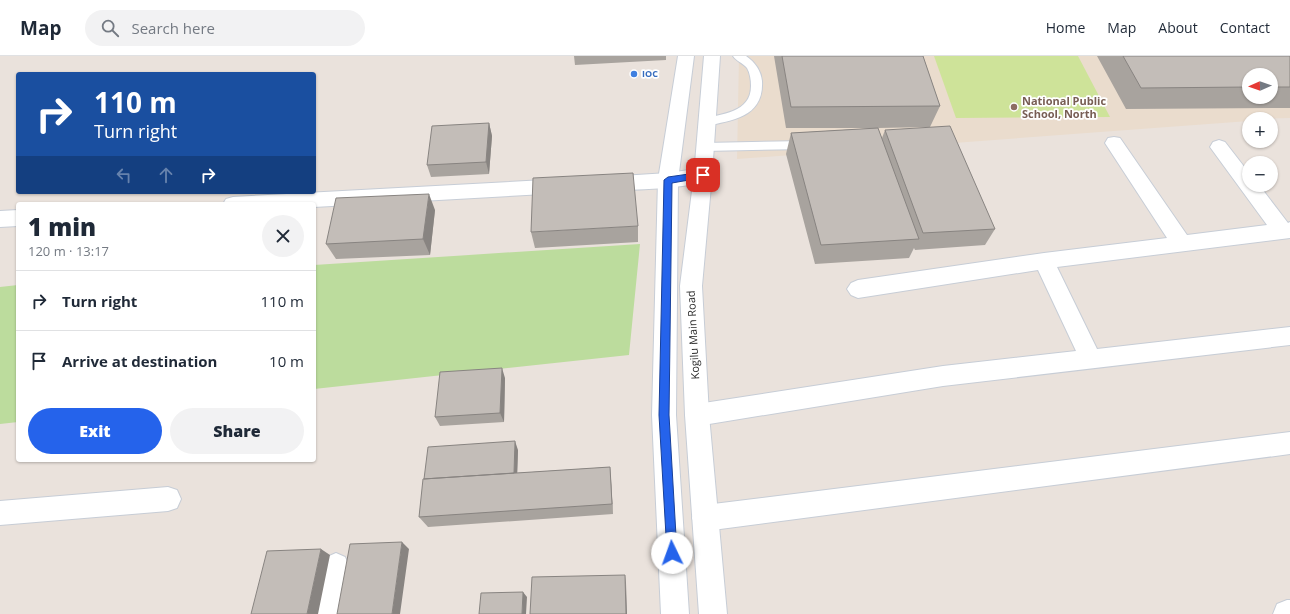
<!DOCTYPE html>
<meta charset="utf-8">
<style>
body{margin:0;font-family:"Open Sans",sans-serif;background:#f2f2f3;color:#1f2937;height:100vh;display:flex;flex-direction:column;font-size:15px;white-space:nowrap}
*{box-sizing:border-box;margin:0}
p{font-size:13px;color:#747a83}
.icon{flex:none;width:22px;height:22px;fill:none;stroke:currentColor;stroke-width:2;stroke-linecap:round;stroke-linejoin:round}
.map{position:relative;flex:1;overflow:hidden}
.panel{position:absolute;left:16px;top:146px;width:300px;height:260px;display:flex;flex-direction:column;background:#fff;border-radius:4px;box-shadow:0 1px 3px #0004}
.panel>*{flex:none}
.banner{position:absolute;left:16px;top:16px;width:300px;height:122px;border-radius:4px;box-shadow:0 1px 3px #0004;background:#1a4fa0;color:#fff;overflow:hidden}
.needle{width:26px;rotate:268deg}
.fabs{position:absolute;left:1242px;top:12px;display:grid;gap:8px}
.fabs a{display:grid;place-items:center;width:36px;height:36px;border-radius:50%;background:#fff;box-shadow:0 1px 3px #0004;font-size:20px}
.pin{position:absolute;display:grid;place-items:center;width:34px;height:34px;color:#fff;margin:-17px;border-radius:8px;box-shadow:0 2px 6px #0006}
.me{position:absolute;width:44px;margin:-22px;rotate:357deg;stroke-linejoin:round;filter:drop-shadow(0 0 3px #0008)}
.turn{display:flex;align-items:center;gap:14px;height:84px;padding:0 12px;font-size:18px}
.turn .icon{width:52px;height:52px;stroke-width:2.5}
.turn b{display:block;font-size:28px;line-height:34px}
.lanes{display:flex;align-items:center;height:38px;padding:0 12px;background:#0003;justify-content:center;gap:20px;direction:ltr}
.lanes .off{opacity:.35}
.round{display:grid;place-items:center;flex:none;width:42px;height:42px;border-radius:21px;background:#f2f2f3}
.overview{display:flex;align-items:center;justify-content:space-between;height:68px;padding:0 12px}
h1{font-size:24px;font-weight:800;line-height:30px}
.cta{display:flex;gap:8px;margin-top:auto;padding:8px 12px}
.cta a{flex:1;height:46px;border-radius:24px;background:#2563eb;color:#fff;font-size:16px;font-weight:800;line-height:46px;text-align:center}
.cta a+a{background:#f2f2f3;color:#1f2937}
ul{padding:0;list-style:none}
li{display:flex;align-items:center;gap:12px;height:60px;padding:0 12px;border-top:1px solid #e0e1e3}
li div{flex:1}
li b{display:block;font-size:15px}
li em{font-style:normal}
header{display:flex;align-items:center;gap:24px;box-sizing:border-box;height:56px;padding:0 20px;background:#fff;border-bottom:1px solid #e0e1e3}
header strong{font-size:19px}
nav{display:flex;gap:22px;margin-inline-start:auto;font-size:14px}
.search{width:280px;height:36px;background:#f2f2f3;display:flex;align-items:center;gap:10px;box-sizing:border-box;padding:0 14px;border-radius:22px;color:#747a83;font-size:15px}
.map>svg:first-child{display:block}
.education{fill:#eadccd;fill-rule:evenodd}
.green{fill:#bcdc9d}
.pitch{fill:#cee399}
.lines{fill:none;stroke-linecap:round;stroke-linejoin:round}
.lane-casing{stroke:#c7cdd6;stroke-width:2}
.street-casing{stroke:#c7cdd6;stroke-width:2}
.secondary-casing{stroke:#c7cdd6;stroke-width:2}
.lane{fill:#fff;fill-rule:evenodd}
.street{fill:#fff;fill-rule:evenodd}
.secondary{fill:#fff;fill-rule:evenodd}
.wall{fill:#a8a39e;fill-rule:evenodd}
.shaded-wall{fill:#888481}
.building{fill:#c3bdb8;stroke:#888481}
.route{fill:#2563eb;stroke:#184099}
.shop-dot{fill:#3f7fe0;stroke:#fff;stroke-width:1.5}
.education-dot{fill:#8d6e63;stroke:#fff;stroke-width:1.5}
.labels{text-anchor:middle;stroke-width:3.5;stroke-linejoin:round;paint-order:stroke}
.far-shop-label{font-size:9px;font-weight:bold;fill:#366cbe;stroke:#fff;text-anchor:start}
.education-label{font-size:11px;font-weight:bold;fill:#785e54;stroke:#fff;text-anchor:start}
.street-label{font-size:11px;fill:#292929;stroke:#fff}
</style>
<header>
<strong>Map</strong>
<div class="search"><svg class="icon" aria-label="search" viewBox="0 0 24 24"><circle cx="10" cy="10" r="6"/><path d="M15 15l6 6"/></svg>Search here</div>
<nav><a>Home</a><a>Map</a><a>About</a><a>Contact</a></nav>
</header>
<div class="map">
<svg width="1290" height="558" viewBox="0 0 1290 558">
<rect width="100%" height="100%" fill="#eae2dc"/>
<path class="education" d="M739,0H1287L1290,3V62L1249,63V65L737,103ZM1249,19H1271V41H1249Z"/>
<path class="green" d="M640,188L629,299L314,333V209Z
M18,229V366L0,368V231Z"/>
<path class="pitch" d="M934,0H1078L1110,61L956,62Z"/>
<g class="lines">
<defs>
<path id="lane" d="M733,0H746C755,6 761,15 762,25C764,61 733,64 706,70L702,69L700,66L702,63C721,58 751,57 751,30C751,24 750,17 747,12C743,7 736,5 733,0Z
M806,85L812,89L806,93L704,95L700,94L698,91L700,88L704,87Z"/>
<path id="street" d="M1114,81L1120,82L1187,179L1267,169L1210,91L1213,86L1219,84L1225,86L1249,117V129H1259L1288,167L1290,166V182L1057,211L1097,293L1290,271V289L943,330L697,370L689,367L685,359L689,351L697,348L943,310L1076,295L1038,214L858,242L851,239L847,233L851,227L858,224L1044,197L1167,182L1105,87L1108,82Z
M703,112L710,114L712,119L710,124C677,134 639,133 605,135L598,133L595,128L598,123L605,121L668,117Z
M563,123L570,125L573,130L570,135L563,137L314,151V148H223L226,143L233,141Z
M18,154V170L0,171V155Z
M1290,376V398L705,475L696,471L692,462L696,453L705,449Z
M168,431L177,434L181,443L177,452L168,455L0,469V445Z
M336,497L345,501L349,510L344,558H316L323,510L327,501Z
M1287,544H1290V558H1273L1277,548Z"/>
<path id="secondary" d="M678,0H694L678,124L676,359L689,558H661L652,359L658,124Z
M704,0H720L712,119L702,230L709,359L727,558H699L685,359L680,230L694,119Z"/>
</defs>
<use href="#lane" class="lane-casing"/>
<use href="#street" class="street-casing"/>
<use href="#secondary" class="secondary-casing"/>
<use href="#lane" class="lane"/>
<use href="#street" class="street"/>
<use href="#secondary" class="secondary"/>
</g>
<path class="wall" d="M574,0H666V4L575,9Z
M774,0H923L940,50L930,71L878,72L882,82L885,74L995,173L985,189L915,194L914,192L909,202L815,208L786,98L791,77L876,72H786Z
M1097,0H1290V52L1126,53ZM1249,19H1271V41H1249Z
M489,67L492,80L489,118L431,121L427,109Z
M435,154L430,199L336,203L326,188Z
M638,170V186L535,192L531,176Z
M505,322L504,366L440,370L435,361Z
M518,394L517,417L610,411L613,458L428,471L419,461L424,423Z"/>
<path class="shaded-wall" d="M489,67L492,80L489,118L486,106Z
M429,138L435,154L430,199L423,183Z
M502,312L505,322L504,366L500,357Z
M515,385L518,394L517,425L514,417Z
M610,411L611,423L613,458L612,448Z
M402,486L409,493L400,558H392Z
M321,493L330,499L318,558H307Z
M625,519L626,527L627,558H626Z
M523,536L527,541L526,558H522Z"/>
<path class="building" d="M782,0H923L940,50L791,51Z
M1123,0H1290V31H1271V19H1249V31L1141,32Z
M489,67L486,106L427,109L432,70Z
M950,70L995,173L923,177L885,74Z
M878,72L919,183L821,189L791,77Z
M633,117L638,170L531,176L533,122Z
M429,138L423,183L326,188L336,142Z
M502,312L500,357L435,361L440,316Z
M515,385L514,417L424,423L428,391Z
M610,411L612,448L419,461L423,423Z
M402,486L392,558H337L350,488Z
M321,493L307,558H251L267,495Z
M625,519L626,558H530L532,521Z
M523,536L522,558H479L481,537Z"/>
<path class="route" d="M703,116L707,119L706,121L672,127L669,359L677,497L676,501L672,502L668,501L667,497L659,359L664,124L668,121Z"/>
<circle class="shop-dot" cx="634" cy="18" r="4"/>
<circle class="education-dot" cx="1014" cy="51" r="4"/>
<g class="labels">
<g class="far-shop-label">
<text x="642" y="21">IOC</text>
</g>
<g class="education-label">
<text x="1022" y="49">National Public<tspan x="1022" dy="13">School, North</tspan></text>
</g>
<g class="street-label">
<text transform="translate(693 279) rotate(-93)" y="4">Kogilu Main Road</text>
</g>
</g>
</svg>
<div class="fabs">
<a><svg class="needle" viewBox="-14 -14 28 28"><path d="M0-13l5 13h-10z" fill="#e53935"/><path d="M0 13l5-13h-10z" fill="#747a83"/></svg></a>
<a>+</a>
<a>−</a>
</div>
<div class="pin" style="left:703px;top:119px;background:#d93025"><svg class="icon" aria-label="arrive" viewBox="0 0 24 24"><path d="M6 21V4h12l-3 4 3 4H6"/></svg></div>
<svg class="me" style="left:672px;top:497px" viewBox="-20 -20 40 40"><circle r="19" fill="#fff"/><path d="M0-13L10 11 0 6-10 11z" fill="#2563eb"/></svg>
<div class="banner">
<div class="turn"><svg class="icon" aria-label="right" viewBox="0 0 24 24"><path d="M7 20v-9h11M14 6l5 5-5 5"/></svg><div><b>110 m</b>Turn right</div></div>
<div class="lanes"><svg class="icon off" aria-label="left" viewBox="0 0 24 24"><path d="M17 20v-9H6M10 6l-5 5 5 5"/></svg><svg class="icon off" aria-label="ahead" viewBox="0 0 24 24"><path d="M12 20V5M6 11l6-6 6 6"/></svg><svg class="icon" aria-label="right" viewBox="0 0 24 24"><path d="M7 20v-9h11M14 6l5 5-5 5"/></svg></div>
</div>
<section class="panel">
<div class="overview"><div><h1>1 min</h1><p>120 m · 13:17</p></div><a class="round"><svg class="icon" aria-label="close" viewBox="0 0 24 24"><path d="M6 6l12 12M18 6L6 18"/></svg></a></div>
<ul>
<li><svg class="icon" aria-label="right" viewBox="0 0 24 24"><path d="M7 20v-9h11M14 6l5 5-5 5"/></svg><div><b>Turn right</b></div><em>110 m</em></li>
<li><svg class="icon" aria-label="arrive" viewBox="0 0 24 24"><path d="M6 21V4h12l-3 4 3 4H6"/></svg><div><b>Arrive at destination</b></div><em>10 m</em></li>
</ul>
<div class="cta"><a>Exit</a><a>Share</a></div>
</section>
</div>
